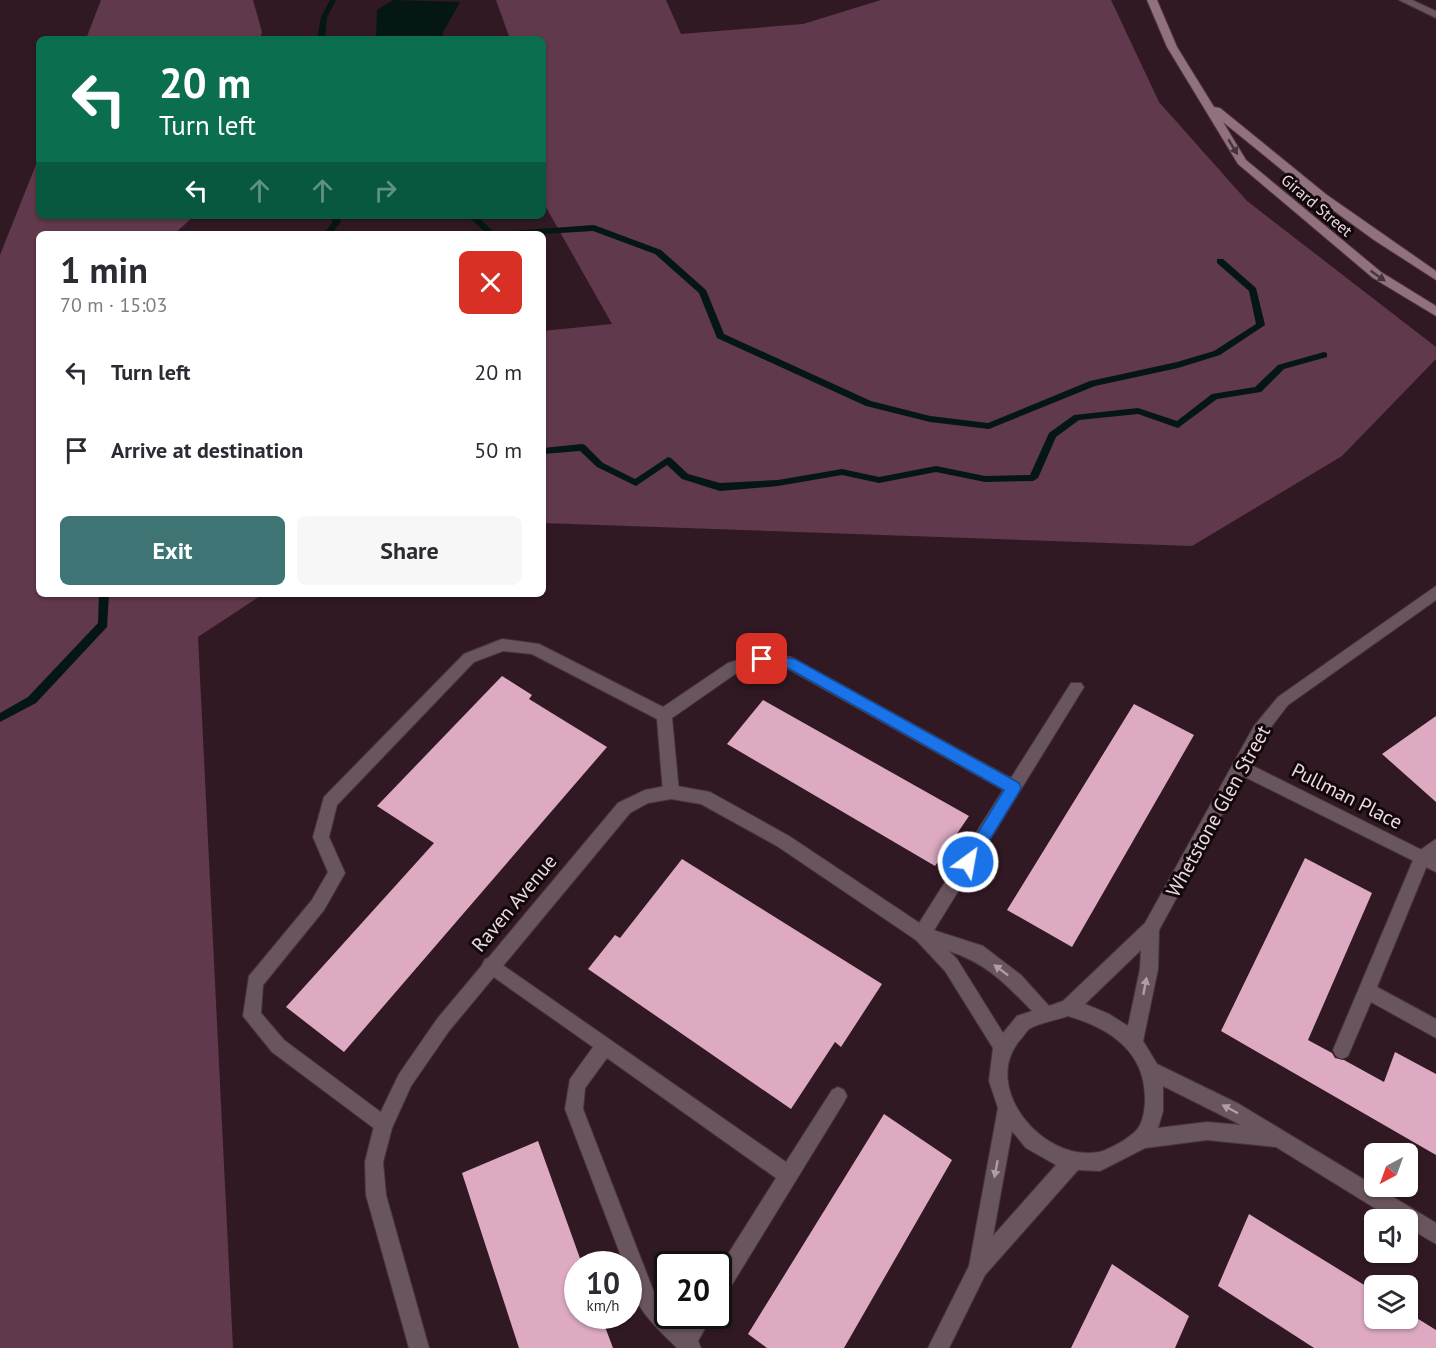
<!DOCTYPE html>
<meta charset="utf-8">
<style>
body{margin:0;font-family:"PT Sans",sans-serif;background:#f7f7f7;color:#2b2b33;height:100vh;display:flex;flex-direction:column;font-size:22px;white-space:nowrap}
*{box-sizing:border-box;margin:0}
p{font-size:20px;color:#7c7c81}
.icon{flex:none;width:33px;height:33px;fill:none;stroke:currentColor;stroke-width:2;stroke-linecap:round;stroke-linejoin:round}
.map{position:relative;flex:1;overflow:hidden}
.drawer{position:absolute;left:36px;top:231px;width:510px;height:366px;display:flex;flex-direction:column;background:#fff;border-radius:9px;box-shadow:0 2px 4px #0004}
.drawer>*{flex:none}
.hud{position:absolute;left:36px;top:36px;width:510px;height:183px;border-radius:9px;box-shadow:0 2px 4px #0004;background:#0b6e4f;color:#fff;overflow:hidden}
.needle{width:39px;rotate:221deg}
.controls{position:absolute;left:1364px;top:1143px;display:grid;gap:12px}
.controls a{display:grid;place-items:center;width:54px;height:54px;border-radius:9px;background:#fff;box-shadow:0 2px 4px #0004;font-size:30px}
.speed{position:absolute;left:564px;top:1251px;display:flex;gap:12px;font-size:30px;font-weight:700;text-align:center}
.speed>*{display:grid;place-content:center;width:78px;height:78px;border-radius:50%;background:#fff;box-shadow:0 2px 4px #0004;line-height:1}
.speed small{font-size:15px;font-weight:400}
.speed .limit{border:3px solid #111;border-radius:9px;background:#fff;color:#111}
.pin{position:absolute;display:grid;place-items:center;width:51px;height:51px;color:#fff;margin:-26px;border-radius:12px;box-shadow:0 3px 9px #0006}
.me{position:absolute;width:66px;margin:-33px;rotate:32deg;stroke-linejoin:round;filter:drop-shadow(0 0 4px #0008)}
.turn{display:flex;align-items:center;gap:21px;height:126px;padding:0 24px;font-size:27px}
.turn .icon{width:78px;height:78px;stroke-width:2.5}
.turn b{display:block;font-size:42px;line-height:51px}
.lanes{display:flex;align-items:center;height:57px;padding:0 24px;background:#0003;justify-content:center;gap:30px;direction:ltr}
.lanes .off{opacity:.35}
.round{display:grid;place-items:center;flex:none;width:63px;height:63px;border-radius:9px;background:#f7f7f7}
.head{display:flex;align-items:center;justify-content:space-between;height:102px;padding:0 24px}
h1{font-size:36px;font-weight:700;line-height:45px}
.button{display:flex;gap:12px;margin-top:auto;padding:12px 24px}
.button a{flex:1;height:69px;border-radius:9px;background:#3e7474;color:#fff;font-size:24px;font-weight:700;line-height:69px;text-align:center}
.button a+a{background:#f7f7f7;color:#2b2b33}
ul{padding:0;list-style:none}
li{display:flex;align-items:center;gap:18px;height:78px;padding:0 24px}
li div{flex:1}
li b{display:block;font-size:22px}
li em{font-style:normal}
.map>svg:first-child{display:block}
.green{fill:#60394c}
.water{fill:#041715}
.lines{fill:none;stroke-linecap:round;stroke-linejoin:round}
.stream{fill:#041715;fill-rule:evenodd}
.building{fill:#ddaac1}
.lane-casing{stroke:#4b343f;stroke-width:2}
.street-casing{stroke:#4b343f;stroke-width:2}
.secondary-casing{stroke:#4b343f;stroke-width:2}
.lane{fill:#69555e;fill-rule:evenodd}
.street{fill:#69555e;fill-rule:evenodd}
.secondary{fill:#92717f;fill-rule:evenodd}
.oneway{fill:#45323a}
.oneway2{fill:#b09ea7}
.route{fill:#1a73e8;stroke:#114b97;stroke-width:1.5}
.labels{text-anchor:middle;stroke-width:6;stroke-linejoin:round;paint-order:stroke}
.far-street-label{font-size:16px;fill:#ebdae2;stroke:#12080c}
.street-label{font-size:20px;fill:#ebdae2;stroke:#12080c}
</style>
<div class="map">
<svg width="1436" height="1348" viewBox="0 0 1436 1348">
<rect width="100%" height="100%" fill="#311924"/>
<path class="green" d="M101,0H253L262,32L260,39H86Z
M496,0H666L681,34L803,24L881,0H1111L1159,102L1247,201L1436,347V359L1342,456L1192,546L543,523V331L612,324L543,202V39H510Z
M39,157V216H194L174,234H39V594H263L198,637L233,1348H0V255Z"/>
<path class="water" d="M393,0L460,2L442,34L446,39H376L377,10Z"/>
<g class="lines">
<path class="stream" d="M330,0H336L327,17L325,39H317L321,17Z
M330,216H338L341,222L331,234H323L333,222Z
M468,216H477L496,234H487Z
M594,225L661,250L706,290L724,334L871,401L930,416L988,423L1090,381L1177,362L1214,351L1256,324L1249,291L1217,263V259H1223L1256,288L1265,325L1220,355L1178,368L1095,386L989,429L930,422L866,406L717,338L699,293L655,254L593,231L543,234H507L511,231Z
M1324,352L1327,353V357L1284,369L1261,392L1217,399L1178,428L1138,414L1079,420L1056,437L1038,478L1033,481L985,482L936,472L879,483L842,475L778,486L720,491L682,479L667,465L636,486L597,467L580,451L543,454V448L582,444L585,445L603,463L635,479L668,457L671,458L688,474L720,483L778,480L842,469L879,477L936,466L985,476L1030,475L1049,433L1074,415L1138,408L1177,421L1212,394L1255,387L1278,365Z
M99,594H109L107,627L36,703L0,722V713L28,697L98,623Z"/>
</g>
<path class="building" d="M502,676L532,695L529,699L607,747L344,1052L286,1007L434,843L377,806Z
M763,700L969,816L935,866L727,744Z
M1134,704L1194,735L1072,947L1007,910Z
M1436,716V802L1382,754Z
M1305,858L1372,893L1308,1040L1332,1053L1335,1058L1344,1060L1384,1082L1395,1052L1436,1074V1155L1221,1031Z
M682,859L882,984L841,1047L835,1042L791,1109L588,969L615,935L620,938Z
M884,1114L952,1160L844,1348H767L748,1334Z
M538,1141L582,1264H578V1316H601L613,1348H519L462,1173Z
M1249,1214L1374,1291V1318H1407V1312L1436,1330V1348H1314L1218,1286Z
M1112,1264L1189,1316L1175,1348H1071Z"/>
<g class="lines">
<defs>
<path id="lane" d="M1399,0H1412L1436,11V18Z
M502,639L539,644L663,707L728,663L762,653L791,657L1011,778L1071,683H1081L1084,687L928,940L922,942L916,940L913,934L916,928L1003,790L788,669L762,665L738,672L672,718L679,792L677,797L671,799L665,797L663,792L657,719L532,654L503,651L474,662L337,805L329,837L345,873L324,910L263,985L261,1013L284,1040L390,1119L392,1126L390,1133L383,1135L272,1052L243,1016L249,976L312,900L328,872L313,837L324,797L464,654Z
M1436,839V856L1428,863L1377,987L1436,1019V1038L1371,1002L1348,1056L1342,1059L1336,1056L1333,1050L1414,858L1416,853Z
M491,957L786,1162L832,1090L838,1087L844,1090L847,1096L844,1102L725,1296L718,1299V1270L776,1178L607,1058L585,1088L583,1109L657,1300L668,1310V1316H673L684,1327L691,1316H712L698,1341L701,1348H677C652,1323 628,1303 628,1264H624L565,1109L570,1079L593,1047L485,971L482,965L485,959Z"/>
<path id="street" d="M1436,586V600L1288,705L1264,736L1249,764L1436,857V872L1243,776L1159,930L1158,969L1143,1041L1157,1064L1239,1104L1436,1223V1244L1407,1227V1220H1394L1276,1147L1207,1140L1145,1148L1100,1171L1078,1170L985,1275L949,1348H928L969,1266L998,1108L989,1081L993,1048L945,971L916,940L777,846L701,804L671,799L648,803L630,813L449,1031L411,1086L392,1128L383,1162L386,1195L429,1348H409L366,1195L365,1162L374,1126L399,1074L437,1019L618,803L645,790L671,785L710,792L789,836L927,928L983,946L1021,975L1049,1006L1063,1001L1145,923L1254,726L1278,697ZM1141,950L1140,969L1128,1026L1109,1014L1085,1004ZM949,951C986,963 1006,984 1032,1011L1017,1016L1003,1033L957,959ZM1068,1016C1112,1029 1147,1053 1145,1103C1144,1115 1142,1128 1131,1135C1124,1141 1108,1150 1099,1152C1043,1163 980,1087 1020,1040C1023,1037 1026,1032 1029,1029C1039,1023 1057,1020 1068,1016ZM1163,1086L1241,1125L1207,1122L1158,1128L1163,1111ZM1012,1131L1026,1148L1056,1165L993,1236Z"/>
<path id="secondary" d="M1147,0H1157L1177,47L1214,107L1220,108L1327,195L1436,271V280L1374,240L1319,200L1223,122L1246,160L1381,272L1436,306V316L1373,278L1238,164L1167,47Z"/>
</defs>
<use href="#lane" class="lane-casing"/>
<use href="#street" class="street-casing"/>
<use href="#secondary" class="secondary-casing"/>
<use href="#lane" class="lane"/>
<use href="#street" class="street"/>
<use href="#secondary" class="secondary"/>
</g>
<defs><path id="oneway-solid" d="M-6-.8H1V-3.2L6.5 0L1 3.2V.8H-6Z" transform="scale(1.5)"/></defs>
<g class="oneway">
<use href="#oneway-solid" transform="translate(1233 147) rotate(59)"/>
<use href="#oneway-solid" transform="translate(1378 276) rotate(35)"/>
</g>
<g class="oneway2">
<use href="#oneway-solid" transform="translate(1001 970) rotate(-143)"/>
<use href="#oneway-solid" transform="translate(1145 986) rotate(-79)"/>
<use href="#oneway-solid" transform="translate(1230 1109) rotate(-152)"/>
<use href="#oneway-solid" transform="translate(996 1169) rotate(101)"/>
</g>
<path class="route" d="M762,654L795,659L1019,783L1021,788L1019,792L973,867L968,869L960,862L1004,790L788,668L758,663L756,659Z"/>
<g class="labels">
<g class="far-street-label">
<text transform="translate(1317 205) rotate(40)" y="6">Girard Street</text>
</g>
<g class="street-label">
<text transform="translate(1347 796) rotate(27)" y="7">Pullman Place</text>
<text transform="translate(1218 811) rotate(-61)" y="7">Whetstone Glen Street</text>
<text transform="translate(514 903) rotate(-50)" y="7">Raven Avenue</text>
</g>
</g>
</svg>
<div class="controls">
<a><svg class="needle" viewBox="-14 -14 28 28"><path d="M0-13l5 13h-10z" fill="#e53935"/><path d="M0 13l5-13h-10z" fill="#7c7c81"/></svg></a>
<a><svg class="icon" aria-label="sound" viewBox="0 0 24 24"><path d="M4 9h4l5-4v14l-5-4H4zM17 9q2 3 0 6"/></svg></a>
<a><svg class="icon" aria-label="layers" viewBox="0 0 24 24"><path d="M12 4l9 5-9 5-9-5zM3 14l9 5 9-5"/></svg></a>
</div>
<div class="speed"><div>10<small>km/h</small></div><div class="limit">20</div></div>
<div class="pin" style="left:762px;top:659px;background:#d93025"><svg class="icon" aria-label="arrive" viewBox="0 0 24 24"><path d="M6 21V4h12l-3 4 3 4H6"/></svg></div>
<svg class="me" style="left:968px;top:862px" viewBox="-20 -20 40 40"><circle r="17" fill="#1a73e8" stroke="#fff" stroke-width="3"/><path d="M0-11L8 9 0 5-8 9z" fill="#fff"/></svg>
<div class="hud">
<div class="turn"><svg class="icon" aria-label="left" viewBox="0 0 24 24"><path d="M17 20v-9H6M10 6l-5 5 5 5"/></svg><div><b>20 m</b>Turn left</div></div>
<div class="lanes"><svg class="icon" aria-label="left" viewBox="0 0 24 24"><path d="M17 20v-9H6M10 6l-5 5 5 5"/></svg><svg class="icon off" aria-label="ahead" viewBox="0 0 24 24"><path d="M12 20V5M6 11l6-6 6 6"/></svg><svg class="icon off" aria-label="ahead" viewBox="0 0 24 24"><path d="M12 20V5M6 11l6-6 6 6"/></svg><svg class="icon off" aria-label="right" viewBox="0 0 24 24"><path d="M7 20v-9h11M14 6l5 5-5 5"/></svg></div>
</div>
<section class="drawer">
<div class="head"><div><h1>1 min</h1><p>70 m · 15:03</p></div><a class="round" style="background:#d93025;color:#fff"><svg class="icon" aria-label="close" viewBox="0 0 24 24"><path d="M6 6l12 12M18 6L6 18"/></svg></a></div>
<ul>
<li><svg class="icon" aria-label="left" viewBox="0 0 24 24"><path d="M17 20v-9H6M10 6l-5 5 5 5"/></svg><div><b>Turn left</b></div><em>20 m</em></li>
<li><svg class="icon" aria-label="arrive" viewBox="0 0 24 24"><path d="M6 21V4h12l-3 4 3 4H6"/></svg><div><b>Arrive at destination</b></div><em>50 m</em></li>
</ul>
<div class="button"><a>Exit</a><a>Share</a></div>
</section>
</div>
